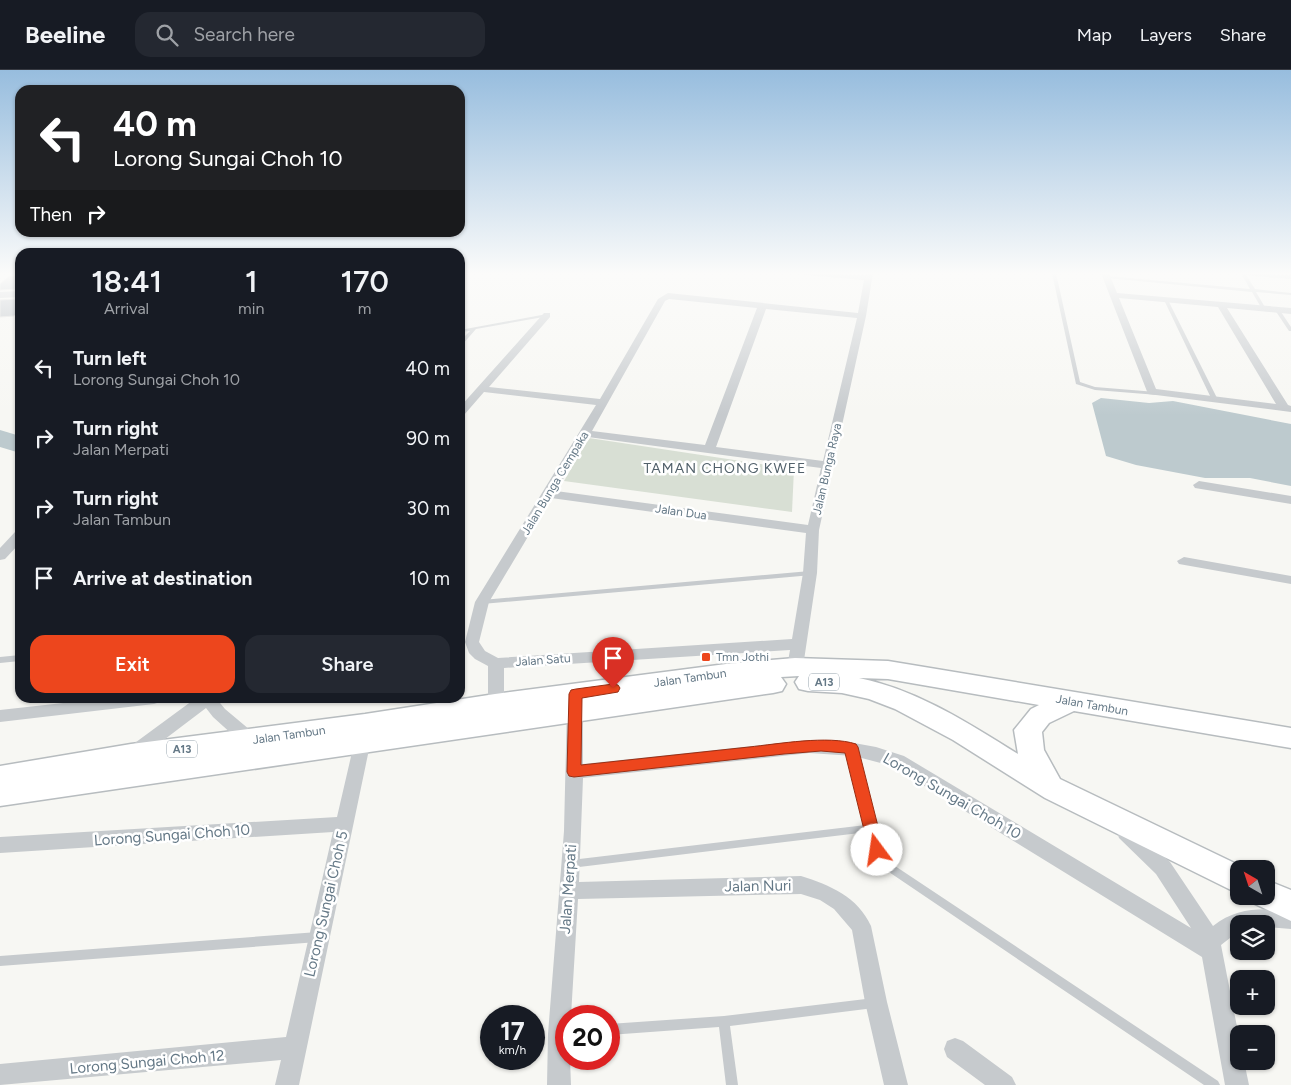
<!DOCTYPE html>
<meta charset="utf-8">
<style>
body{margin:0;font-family:Figtree,sans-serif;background:#242831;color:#f1f3f6;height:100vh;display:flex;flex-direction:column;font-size:19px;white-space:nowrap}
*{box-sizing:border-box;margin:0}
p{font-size:16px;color:#9ea1a6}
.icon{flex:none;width:28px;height:28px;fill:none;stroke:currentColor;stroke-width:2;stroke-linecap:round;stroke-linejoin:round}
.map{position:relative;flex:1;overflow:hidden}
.side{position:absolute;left:15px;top:178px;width:450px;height:455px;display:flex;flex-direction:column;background:#171b24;border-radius:15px;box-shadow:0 1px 4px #0004}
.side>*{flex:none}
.top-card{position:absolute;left:15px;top:15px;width:450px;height:152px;border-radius:15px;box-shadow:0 1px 4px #0004;background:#202124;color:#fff;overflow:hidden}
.needle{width:32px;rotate:321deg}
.controls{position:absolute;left:1230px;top:790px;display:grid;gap:10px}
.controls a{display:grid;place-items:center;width:45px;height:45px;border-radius:10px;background:#171b24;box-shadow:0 1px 4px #0004;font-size:25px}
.speed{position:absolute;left:480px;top:935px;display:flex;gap:10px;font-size:25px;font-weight:700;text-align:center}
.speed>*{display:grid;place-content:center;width:65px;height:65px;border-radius:50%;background:#171b24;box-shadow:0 1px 4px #0004;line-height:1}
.speed small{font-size:12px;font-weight:400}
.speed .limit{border:8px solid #d22;background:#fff;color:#111}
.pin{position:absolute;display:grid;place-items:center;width:42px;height:42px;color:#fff;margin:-51px -21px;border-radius:50% 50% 50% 0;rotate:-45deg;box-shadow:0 0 5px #0007}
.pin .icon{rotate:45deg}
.me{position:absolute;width:55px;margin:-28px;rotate:346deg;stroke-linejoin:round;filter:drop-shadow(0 0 4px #0008)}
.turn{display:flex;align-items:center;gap:18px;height:105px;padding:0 15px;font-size:22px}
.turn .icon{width:65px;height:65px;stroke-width:2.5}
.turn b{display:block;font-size:35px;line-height:42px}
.then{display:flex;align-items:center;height:48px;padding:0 15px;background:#0003;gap:10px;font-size:19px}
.eta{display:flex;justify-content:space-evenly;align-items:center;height:85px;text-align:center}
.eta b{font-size:30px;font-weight:600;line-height:35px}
.action{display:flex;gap:10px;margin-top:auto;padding:10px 15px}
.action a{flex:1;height:58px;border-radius:15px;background:#ed461d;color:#fff;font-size:20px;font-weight:600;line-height:58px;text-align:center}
.action a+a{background:#242831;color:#f1f3f6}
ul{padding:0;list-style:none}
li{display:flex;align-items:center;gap:15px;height:70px;padding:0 15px}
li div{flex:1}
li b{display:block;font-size:19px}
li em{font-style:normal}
header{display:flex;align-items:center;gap:30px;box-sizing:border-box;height:70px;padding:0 25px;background:#171b24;border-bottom:1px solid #363941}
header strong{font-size:24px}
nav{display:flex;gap:28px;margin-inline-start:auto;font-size:18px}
.search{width:350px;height:45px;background:#242831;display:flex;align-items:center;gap:12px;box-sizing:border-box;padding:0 18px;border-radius:15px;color:#9ea1a6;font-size:19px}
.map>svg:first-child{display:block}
.green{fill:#d8dfd4}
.water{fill:#bdcace}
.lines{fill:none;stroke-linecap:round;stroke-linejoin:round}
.river{fill:#bdcace;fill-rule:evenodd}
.building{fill:#adb5bb;stroke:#d8d8d6}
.primary-casing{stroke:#b7bcbf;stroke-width:3}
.lane{fill:#c6cacd;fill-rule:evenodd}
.street{fill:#c6cacd;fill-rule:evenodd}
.primary{fill:#fff;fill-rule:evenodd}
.route{fill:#ed461d;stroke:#9a2e13}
.poi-dot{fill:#ed461d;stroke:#fff;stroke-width:2}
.labels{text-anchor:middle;stroke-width:5;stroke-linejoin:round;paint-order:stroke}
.shield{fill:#fff;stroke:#92a0aa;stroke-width:1}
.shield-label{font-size:11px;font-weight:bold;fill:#647886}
.street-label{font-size:12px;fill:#647886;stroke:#fff}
.poi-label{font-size:12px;fill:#647886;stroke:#fff;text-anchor:start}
.neighbourhood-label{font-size:14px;letter-spacing:1px;fill:#52616b;stroke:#fff}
.near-street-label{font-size:15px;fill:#647886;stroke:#fff}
</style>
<header>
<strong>Beeline</strong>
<div class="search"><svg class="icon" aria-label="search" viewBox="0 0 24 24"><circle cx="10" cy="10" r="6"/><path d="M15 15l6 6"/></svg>Search here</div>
<nav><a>Map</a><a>Layers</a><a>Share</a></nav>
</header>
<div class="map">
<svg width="1291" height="1015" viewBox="0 0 1291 1015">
<rect width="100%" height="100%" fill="#f7f7f3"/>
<path class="green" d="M589,368L794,399L792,442L564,411Z"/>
<path class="water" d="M1101,328L1149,333L1173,331L1291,354V416L1250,408H1205L1136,395L1106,386L1092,333Z"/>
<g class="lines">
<path class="river" d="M0,360L20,366V383L0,377Z"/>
</g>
<path class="building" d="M9,206H20V219L0,220V214Z
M20,229V240L14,246L0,247V230Z"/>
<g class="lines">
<defs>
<path id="primary" d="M795,588L888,591L1291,658V678L1074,641L1049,653L1042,662L1044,680L1060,709L1247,799H1239V824L1045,728L953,670L895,639L869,629L842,623L808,621L799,619L795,612L799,606L781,607L786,614L782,621L773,623L0,736V696L131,674L365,644L495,624L726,594ZM859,608L888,609L1039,635L1031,639L1014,660L1018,684C968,653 918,620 859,608Z
M1266,810L1291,820V851L1255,834L1251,826H1266Z"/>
</defs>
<use href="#primary" class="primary-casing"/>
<path class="lane" d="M1052,203H1056L1080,312L1095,317L1156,322L1159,324L1158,325L1095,320L1076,314Z
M1241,203H1245L1255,219L1291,223V225L1256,222L1266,239L1264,240L1262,239L1252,222L1107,208L1105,207L1107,206L1250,219Z
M1164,229L1168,230L1218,330L1217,331L1215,332L1212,330L1164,230Z
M1275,239H1279L1291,257V261H1289L1275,240Z
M547,244H549V246L476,259L462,275H460V271L470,261L460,262V260Z
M810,501L813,503L812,505L482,534L478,532L482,530Z
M20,585V591L0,593V587Z
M851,675L854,676L855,678L883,785L889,792L1218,1011L1220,1015H1204L883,798L874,787L868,762L571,798L568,797L566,794L568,791L571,790L866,755L847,678L848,676Z
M318,862L322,864L323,867L322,870L318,872L0,896V886Z
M874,928L878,929L879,933L878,937L874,938L730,956L738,1015H726L719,957L609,965V954L724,946Z"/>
<path class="street" d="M801,203L865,205V203H873L866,246L819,460L817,503L803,597L800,601L795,602L790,601L787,597L790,580L504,598V643L502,647L496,649L490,647L488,643V596L475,589L469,583L465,572L475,532L596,335L484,322L464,345L460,346V337L544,243H550V247L489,317L600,329L658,229L668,223L858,243L864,210L805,205ZM669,229L757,238L705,375L592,361L665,231ZM766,239L857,248L823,391L716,377ZM588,367L821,398L808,455L556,421ZM551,428L806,463L803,503L792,569L498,588L485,581L479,572L489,532Z
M1101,203H1109L1117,223L1291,238V244L1227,238L1288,335L1291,336V342L1148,324ZM1119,228L1218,237L1276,334L1156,319Z
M1240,203L1291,205V209L1244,205Z
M20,221V227L0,228V222Z
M1199,411L1291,426V434L1195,418L1193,415Z
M20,461V473L5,489L0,490V478L15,462Z
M1184,487L1291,506V514L1179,494L1177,491Z
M108,628H162L160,632L154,634L0,652V640Z
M196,628H216L225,639L256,665L258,670L256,675L250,676L244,675L213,647L206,638L140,688L134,690L128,688L126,683L128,678Z
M575,628L581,630L583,634V694L809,670L854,673L876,677L904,686L1191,858L1156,804L1119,768L1117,762L1119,756L1126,754L1133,756L1170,792L1213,856C1237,837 1262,838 1291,841V859L1266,857V854H1239V861L1221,875L1239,967V991H1244L1249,1015H1225L1202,887L892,696L854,686L809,683L583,708L579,812L801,806C830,815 858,827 871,856L887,932L908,1015H884L865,932L852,860L834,839L820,830L801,824L578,829L571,946H566V989H570L571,1015H547L548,964L564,761L567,634L569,630Z
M364,659L370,661L372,665L299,1015H275L281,990L0,1015V994L286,967L333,762L0,783V767L337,747L356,665L358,661Z
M955,968L963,971L1012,1007L1016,1015H985L947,987L944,979L947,971Z"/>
<use href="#primary" class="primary"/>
</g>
<linearGradient id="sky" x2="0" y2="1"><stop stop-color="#97bdde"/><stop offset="0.59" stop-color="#fbfbfa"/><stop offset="1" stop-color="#fbfbfa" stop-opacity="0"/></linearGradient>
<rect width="1291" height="345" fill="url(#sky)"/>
<path class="route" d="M613,614L618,615L620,618L618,622L582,628L581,695C637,689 693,683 749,677C778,674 828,665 856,674L858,677L884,780L882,784L877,786L871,784L869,780L845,683L821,681L784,684L574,707L569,706L567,702L569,624L571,620L576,619Z"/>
<rect class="poi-dot" x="701" y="582" width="10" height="10" rx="2.5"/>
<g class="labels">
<g class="shield">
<rect x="809" y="603.5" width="30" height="17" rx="4"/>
<rect x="167" y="670.5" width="30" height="17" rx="4"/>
</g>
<g class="shield-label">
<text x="824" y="616">A13</text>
<text x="182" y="683">A13</text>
</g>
<g class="street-label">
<text transform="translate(827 399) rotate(-77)" y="4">Jalan Bunga Raya</text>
<text transform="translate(555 413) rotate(-59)" y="4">Jalan Bunga Cempaka</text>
<text transform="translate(681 442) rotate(8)" y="4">Jalan Dua</text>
<text transform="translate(543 590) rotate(-4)" y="4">Jalan Satu</text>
<text transform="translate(690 608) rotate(-8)" y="4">Jalan Tambun</text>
<text transform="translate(1092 635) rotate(10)" y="4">Jalan Tambun</text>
<text transform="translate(289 665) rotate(-8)" y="4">Jalan Tambun</text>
</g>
<g class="poi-label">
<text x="716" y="591">Tmn Jothi</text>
</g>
<g class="neighbourhood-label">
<text x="725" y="403">TAMAN CHONG KWEE</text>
</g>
<g class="near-street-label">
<text transform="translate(952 726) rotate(30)" y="5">Lorong Sungai Choh 10</text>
<text transform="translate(172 765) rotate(-4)" y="5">Lorong Sungai Choh 10</text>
<text transform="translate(758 816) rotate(-1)" y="5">Jalan Nuri</text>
<text transform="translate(568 819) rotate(-86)" y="5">Jalan Merpati</text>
<text transform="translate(326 834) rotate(-77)" y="5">Lorong Sungai Choh 5</text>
<text transform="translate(147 992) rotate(-5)" y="5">Lorong Sungai Choh 12</text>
</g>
</g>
</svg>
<div class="controls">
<a><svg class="needle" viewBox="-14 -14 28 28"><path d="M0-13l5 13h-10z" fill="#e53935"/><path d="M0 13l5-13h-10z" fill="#9ea1a6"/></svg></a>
<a><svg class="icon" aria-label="layers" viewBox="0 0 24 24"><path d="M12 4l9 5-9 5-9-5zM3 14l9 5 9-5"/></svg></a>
<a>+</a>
<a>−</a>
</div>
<div class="speed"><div>17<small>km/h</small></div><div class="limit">20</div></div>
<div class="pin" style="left:613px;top:618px;background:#d93025"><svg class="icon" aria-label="arrive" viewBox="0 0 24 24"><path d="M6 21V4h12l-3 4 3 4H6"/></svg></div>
<svg class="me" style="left:877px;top:780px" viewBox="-20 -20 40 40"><circle r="19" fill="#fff"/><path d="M0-13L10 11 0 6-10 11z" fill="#ed461d"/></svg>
<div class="top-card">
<div class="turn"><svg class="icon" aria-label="left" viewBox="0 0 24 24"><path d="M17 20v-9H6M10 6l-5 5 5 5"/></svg><div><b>40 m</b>Lorong Sungai Choh 10</div></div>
<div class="then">Then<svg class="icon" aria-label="right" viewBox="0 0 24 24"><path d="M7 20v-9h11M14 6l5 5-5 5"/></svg></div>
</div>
<section class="side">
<div class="eta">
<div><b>18:41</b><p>Arrival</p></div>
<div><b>1</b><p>min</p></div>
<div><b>170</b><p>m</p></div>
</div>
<ul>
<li><svg class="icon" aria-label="left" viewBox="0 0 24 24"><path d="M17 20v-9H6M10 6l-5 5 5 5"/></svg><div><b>Turn left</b><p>Lorong Sungai Choh 10</p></div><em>40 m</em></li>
<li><svg class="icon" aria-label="right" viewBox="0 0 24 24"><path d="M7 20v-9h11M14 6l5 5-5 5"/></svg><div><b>Turn right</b><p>Jalan Merpati</p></div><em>90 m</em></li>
<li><svg class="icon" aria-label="right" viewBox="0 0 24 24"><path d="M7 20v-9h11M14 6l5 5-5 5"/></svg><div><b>Turn right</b><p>Jalan Tambun</p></div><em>30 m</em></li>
<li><svg class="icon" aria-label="arrive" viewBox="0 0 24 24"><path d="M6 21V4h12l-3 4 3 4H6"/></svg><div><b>Arrive at destination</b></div><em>10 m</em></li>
</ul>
<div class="action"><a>Exit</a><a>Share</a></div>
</section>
</div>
